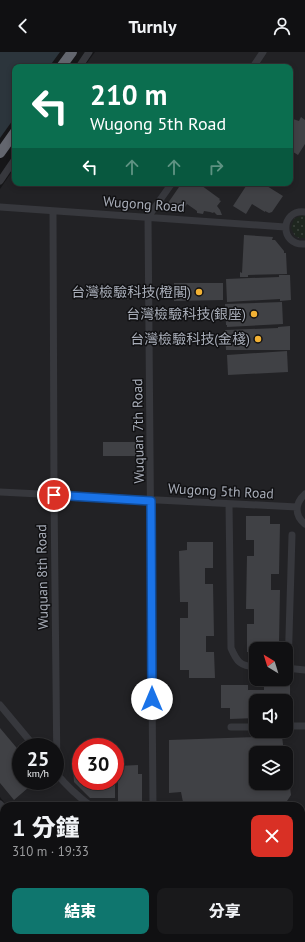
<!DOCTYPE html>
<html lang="zh-TW">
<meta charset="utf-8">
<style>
body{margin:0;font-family:"PT Sans","Noto Sans TC",sans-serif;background:#19191b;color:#f1f3f6;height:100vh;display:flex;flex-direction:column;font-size:15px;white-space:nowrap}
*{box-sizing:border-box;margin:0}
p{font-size:13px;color:#9c9d9f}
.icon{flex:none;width:22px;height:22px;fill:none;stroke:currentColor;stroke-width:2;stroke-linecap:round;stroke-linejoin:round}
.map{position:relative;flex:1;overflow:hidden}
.side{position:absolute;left:0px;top:750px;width:305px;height:140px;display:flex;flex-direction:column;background:#101012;border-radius:12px 12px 0 0;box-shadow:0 2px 6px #0003,0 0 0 1px #303032}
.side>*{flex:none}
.top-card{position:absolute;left:12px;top:12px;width:281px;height:122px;border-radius:8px;box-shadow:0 2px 6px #0003,0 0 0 1px #303032;background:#0b6e4f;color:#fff;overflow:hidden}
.needle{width:26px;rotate:322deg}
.tools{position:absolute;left:249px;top:590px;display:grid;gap:8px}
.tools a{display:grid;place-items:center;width:44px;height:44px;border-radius:8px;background:#101012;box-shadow:0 2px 6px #0003,0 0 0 1px #303032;font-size:20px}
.speed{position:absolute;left:12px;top:686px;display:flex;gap:8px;font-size:20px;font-weight:700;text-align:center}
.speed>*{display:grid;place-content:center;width:52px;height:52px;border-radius:50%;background:#101012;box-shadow:0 2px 6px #0003,0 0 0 1px #303032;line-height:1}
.speed small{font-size:10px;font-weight:400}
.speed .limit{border:6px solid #d22;background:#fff;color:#111}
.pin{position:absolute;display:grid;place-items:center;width:34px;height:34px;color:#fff;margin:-17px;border:2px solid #fff;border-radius:50%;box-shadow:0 1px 4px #0007}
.me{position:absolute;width:44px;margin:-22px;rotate:0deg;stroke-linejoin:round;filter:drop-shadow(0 0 3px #0008)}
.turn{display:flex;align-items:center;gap:14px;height:84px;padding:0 12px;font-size:18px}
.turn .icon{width:52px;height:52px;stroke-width:2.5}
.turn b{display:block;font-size:28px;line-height:34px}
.lanes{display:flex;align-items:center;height:38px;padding:0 12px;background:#0003;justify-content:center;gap:20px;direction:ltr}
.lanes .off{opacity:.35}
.round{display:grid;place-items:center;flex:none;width:42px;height:42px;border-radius:8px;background:#19191b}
.summary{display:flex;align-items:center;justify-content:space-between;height:68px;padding:0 12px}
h1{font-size:24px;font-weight:800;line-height:30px}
.button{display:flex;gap:8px;margin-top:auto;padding:8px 12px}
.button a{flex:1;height:46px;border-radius:8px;background:#0f766e;color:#fff;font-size:16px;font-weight:800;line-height:46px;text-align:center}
.button a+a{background:#19191b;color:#f1f3f6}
header{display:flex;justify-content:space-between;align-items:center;height:52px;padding:0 12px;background:#101012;font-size:18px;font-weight:800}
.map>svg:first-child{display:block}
.built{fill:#222225;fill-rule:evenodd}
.grass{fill:url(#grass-dots)}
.water{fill:#2c353c}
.building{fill:#404145}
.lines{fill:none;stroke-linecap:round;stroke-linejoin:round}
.minor{stroke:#37383d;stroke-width:7}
.highway{stroke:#63666e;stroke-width:10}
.route-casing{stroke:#114b97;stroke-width:10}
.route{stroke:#1a73e8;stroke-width:7}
.poi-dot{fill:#f2b134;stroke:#111113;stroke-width:1.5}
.labels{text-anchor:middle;stroke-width:3;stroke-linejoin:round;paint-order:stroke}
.street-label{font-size:14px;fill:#a8adb8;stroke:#111113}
.poi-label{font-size:14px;fill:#a8adb8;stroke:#111113;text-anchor:end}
</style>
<header><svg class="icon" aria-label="back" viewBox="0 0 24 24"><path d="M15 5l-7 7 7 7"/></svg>Turnly<svg class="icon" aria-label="person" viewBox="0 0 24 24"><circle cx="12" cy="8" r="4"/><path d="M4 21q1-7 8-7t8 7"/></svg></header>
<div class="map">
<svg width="305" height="890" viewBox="0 0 305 890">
<defs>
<pattern id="grass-dots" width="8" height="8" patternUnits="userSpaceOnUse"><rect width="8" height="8" fill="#1e261f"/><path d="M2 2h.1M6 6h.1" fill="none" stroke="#3c433d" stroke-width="1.8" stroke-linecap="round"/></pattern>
</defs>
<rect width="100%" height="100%" fill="#161618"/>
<path class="built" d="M95,0H305V880H301V754H7L0,745V137L15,115V131H290V15H84ZM256,597H286V627H256ZM256,649H286V679H256ZM21,695H55V729H21ZM81,695H115V729H81ZM256,701H286V731H256Z"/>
<path class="grass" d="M302,163L305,164V186H299L295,184L291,176L294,167Z"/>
<path class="water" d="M0,0H60L49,15H15V65L0,86Z
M0,759L4,764V866L0,861Z
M301,884H305V890H24L21,886H125L134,890L301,886Z"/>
<path class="building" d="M301,65L305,68V92L298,103L290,98V71L293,67L299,69Z
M179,131H198L220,147L219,148L221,149L217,154L220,158L222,163H217L214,160L213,161L210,160L204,159L203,162L197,161V159L187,152L183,158L170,157L168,154V151L179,135L177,134Z
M248,131H262L283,144L272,160L269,161L265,159V160L252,152L246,162L233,154Z
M244,183L273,185L272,188H275L284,199V201H286L287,222L248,223V225H240V220L242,221Z
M279,223H290L291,248L280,249V247L227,250L226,227L279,225Z
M174,231H223V248L174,249Z
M282,250L283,272L227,275V273H226L225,252Z
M290,274V298H226L225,278L278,276V275Z
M287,299L288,320L228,323L227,303Z
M103,390H142V404H103Z
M246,464H270V472H280L279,522H271V538H280L279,591L271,590V597H256V600H247V572H254V557H246L247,504H254V488H246Z
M187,490H213V516H205V532H213L214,584H206V600H214L215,626H189V618H180V566H188V550H180L179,499L187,498Z
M290,632V656H286V649H256V666L230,667V656H221V633H248V638H264V633Z
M0,676L21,701V729H36L14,748L0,731Z
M282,684L284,701H256V731H287L290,735L291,743L285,752L280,754H273L263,750L236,752L235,754H214L212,749L183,750L181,740L169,741V688Z
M73,713H81V729H115V746H90L74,730Z
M138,713V722H142V750L138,753H118V714Z"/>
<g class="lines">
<path class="minor" d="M79,15L89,0
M253,15L263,0
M0,129L15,107
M0,155L285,175
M53,159L54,443L57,723
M305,160C280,157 279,194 305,192
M0,440L297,455
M305,442C295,451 294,463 305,472
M229,452L231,596C237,610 240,614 256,615
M286,616L305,618
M288,617L292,483
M0,653L35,695
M286,674H305
M231,675H256
M55,720C66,733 77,744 91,754
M0,752L4,756
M153,754L148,165L172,131
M305,767L302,778L305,784
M0,877L4,881
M301,878H305
M8,886L11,890"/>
<path class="highway" d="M61,15L72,0
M0,101L15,80"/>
</g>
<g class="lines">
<defs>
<path id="route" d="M54,443L151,449L152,647"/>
</defs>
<use href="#route" class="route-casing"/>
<use href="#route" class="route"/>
</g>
<g class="poi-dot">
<circle cx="199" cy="240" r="4"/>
<circle cx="254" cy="262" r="4"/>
<circle cx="258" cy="287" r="4"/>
</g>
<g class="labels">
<g class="street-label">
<text transform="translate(144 152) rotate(4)" y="5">Wugong Road</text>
<text transform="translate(138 379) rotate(-91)" y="5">Wuquan 7th Road</text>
<text transform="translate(221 439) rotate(3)" y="5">Wugong 5th Road</text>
<text transform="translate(42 525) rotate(-91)" y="5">Wuquan 8th Road</text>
</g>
<g class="poi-label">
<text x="191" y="245">台灣檢驗科技(橙閣)</text>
<text x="246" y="267">台灣檢驗科技(銀座)</text>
<text x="250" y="292">台灣檢驗科技(金棧)</text>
</g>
</g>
</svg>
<div class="tools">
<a><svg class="needle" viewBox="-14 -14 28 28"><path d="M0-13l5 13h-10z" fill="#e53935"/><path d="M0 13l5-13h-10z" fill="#9c9d9f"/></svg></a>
<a><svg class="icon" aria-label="sound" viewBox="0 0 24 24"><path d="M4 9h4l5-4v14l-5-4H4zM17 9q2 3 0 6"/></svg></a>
<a><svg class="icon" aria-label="layers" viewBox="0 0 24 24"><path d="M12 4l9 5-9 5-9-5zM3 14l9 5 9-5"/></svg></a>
</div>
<div class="speed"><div>25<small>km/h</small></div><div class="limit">30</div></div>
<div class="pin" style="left:54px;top:443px;background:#d93025"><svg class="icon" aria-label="arrive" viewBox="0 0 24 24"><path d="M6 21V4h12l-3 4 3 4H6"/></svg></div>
<svg class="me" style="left:152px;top:647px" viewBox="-20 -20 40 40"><circle r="19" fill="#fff"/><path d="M0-13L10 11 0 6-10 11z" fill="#1a73e8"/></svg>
<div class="top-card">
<div class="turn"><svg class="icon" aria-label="left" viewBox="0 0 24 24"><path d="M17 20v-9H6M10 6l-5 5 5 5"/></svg><div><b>210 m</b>Wugong 5th Road</div></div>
<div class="lanes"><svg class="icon" aria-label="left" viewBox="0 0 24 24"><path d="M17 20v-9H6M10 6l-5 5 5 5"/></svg><svg class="icon off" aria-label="ahead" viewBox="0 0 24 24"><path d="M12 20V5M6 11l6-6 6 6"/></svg><svg class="icon off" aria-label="ahead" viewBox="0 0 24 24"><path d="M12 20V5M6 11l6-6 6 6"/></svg><svg class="icon off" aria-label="right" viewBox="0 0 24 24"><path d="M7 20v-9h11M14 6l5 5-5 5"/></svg></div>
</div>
<section class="side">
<div class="summary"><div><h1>1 分鐘</h1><p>310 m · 19:33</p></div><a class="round" style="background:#d93025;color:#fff"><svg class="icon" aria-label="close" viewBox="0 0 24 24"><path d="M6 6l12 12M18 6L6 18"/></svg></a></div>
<div class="button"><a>結束</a><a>分享</a></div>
</section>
</div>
